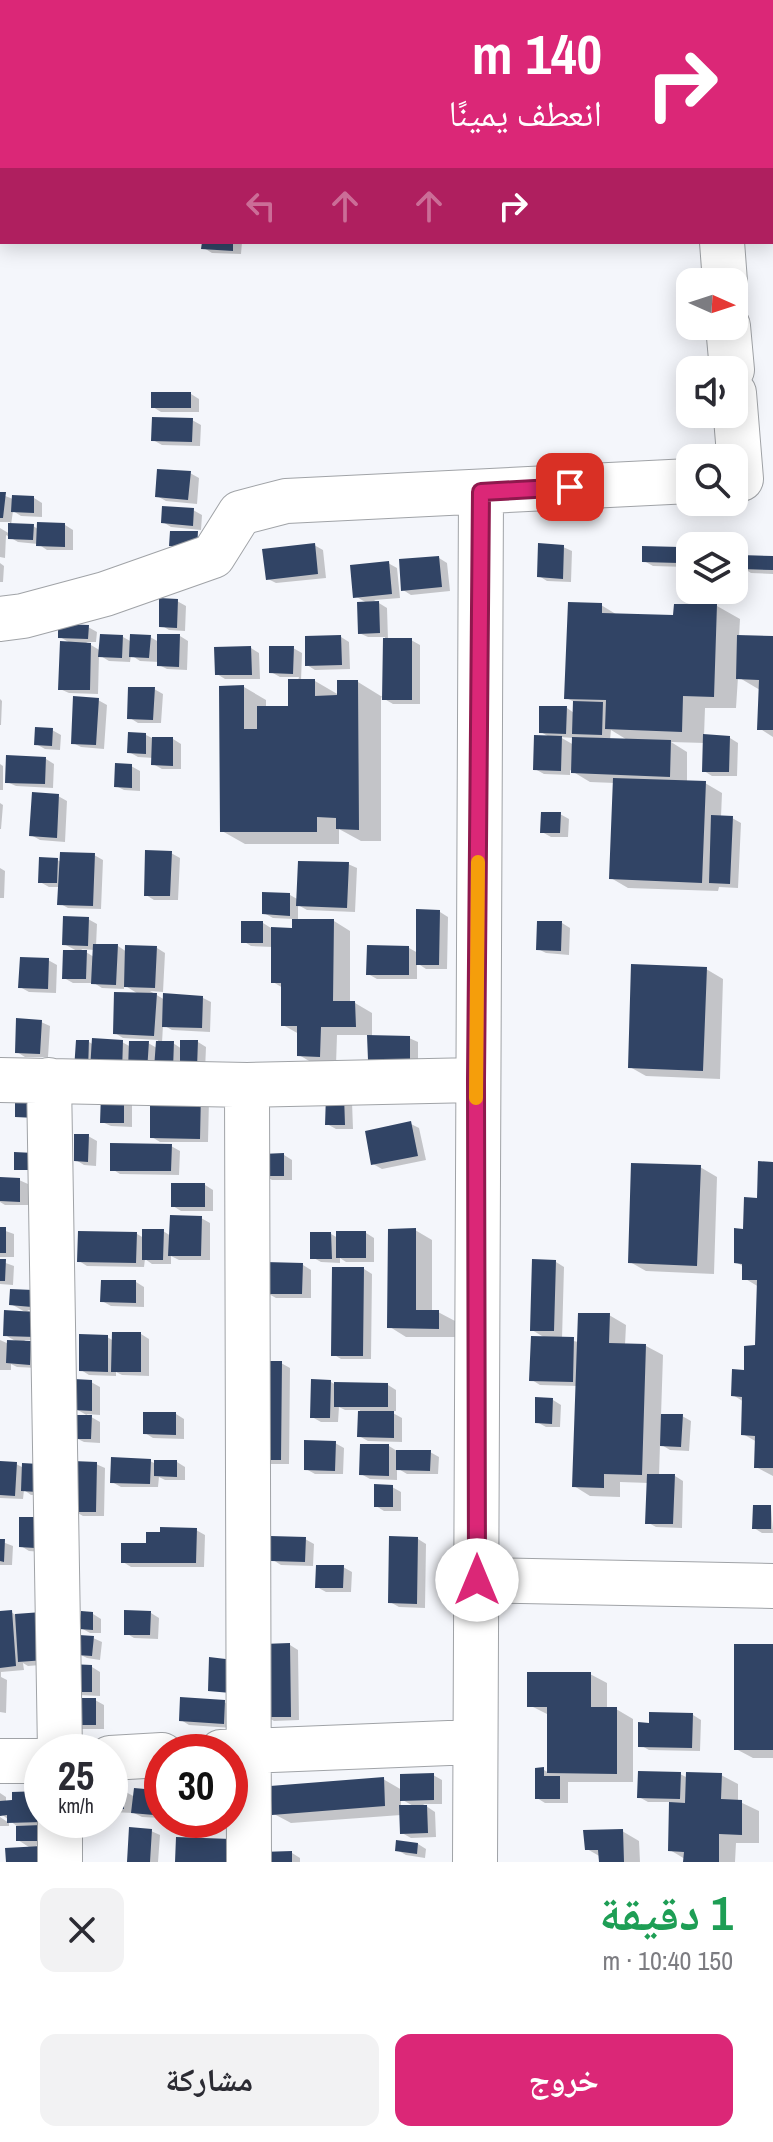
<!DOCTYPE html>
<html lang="ar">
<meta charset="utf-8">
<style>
body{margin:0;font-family:"Archivo Narrow","Noto Naskh Arabic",sans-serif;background:#f2f2f3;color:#2b2b33;direction:rtl;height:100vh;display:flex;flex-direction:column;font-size:30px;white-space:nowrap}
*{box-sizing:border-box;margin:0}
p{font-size:26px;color:#7c7c81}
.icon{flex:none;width:44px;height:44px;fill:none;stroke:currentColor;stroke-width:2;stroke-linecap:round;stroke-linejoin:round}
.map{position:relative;height:1862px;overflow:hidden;direction:ltr}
.details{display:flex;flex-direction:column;background:#fff;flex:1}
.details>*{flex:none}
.hud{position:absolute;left:0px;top:0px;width:774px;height:244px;box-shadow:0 4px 20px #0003;direction:rtl;background:#db2777;color:#fff;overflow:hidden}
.needle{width:52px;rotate:93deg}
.tools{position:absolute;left:676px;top:268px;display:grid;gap:16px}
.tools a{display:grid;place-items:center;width:72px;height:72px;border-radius:16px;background:#fff;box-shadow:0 4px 20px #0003;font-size:40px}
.speed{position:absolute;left:24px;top:1734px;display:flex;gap:16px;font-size:40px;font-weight:700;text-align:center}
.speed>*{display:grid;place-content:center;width:104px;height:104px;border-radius:50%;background:#fff;box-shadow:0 4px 20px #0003;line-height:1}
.speed small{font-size:20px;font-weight:400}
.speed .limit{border:12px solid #d22;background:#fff;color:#111}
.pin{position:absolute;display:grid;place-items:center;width:68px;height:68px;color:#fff;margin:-34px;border-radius:16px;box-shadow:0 4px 12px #0006}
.me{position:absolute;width:88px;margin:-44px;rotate:0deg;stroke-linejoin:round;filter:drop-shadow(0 0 6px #0008)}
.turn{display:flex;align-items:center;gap:28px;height:168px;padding:0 40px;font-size:36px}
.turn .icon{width:104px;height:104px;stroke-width:2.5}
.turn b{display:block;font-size:56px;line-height:68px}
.lanes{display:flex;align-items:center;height:76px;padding:0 40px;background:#0003;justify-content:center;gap:40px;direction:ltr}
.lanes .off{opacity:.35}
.round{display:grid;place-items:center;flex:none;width:84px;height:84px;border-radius:16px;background:#f2f2f3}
.summary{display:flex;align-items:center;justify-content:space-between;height:136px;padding:0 40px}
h1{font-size:48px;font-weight:700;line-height:60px;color:#1e9e55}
.button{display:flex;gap:16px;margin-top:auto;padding:16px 40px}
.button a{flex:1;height:92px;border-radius:16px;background:#db2777;color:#fff;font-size:32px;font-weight:700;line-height:92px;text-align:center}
.button a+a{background:#f2f2f3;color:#2b2b33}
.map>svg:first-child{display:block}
.shadow{fill:#0003;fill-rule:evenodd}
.building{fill:#314465}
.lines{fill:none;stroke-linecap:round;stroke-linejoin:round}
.minor-casing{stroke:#a0a3a7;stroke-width:46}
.minor{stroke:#fff;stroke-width:44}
.route-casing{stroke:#8e194d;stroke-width:20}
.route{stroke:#db2777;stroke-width:14}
.slow{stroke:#f59e0b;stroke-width:14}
</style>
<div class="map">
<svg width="773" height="1862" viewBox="0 0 773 1862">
<rect width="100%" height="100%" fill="#f4f6fb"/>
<path class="shadow" d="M193,0H259L193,2Z
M446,0H479V2H449Z
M519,0H573V2H519Z
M204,242H242L241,254L212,253L204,248Z
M191,394L199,399V412H161L153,407Z
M192,420L201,425L200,446L162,445L153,440Z
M190,473L199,478L197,504L166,501L157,496Z
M0,494L13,499L34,498L42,503V517L21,516L13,511L11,525L33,526L38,529L65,525L73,530V550H47L38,544L18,542L6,535L5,558L0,557V528L10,534V522H0Z
M193,510L202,515L201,530L171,527L163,522Z
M314,545L323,550L326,578L276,583L268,579Z
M563,547L572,551L571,582L547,581L539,576Z
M679,549L688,554L687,567L653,566L644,561Z
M734,557L738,559L737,593H723L718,590H734Z
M773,557V574L751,573L743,568Z
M439,558L447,563L450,591L411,595L403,590Z
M0,563L4,566L3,582H0Z
M388,563L397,568L400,598L374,600L387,608L388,640H411L420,645V704H393L381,697V841H361L339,829V844H245L222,831L244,687L266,700V708H290L299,677H280L271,672L293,648L302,653L301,681H315L339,695L358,682L384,698L385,637H368L359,633L367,603L355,596Z
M177,601L186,606L185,631L169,630L161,625Z
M601,605L619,616L675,617L717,606L740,619L739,637L773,638V737L759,728L760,690L738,677L736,708H705L704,736L730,738L738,743L737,776H712L704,771L705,743L671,742L687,752V782L705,783L722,793L721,817L732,818L741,823L738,888L719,887L718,891L628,888L611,878L615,783L590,782L570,770V775L544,774L535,769L551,738L541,732L567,708L574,713L575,702L566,698ZM611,730L629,741L610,740ZM560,737L574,738V745Z
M88,627L97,632L96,642H86L101,651L123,637L132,642L150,637L159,642L180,636L188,641L187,670L167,669L159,665V662L140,661L131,655L130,662L109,661L99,655L98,694L69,693L60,689L72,644L60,637Z
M341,637L349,642L350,669L315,670L307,665Z
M251,648L259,653L260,679H225L217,674Z
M154,689L163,694L161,723H138L130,718Z
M0,699L2,701L1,725H0Z
M98,700L107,705L104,749L81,747L73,743Z
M52,730L61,735L60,750L45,749L36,744Z
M146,735L154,739H173L181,744V769H162L153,764L154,758L138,757L129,752Z
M46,759L54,764L53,788L16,786L7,782Z
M0,764L3,766V790H0Z
M131,766L140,771V791L124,790L116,786Z
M58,796L67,801L65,842L40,840L31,835Z
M0,803L3,805L1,829H0Z
M560,814L569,819L568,837H551L542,832Z
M171,853L180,858L178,900H154L146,895Z
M94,855L103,860L101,909L68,908L59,903L60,887H49L40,882L57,860L62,862Z
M348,864L357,868L355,912L307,910L298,905V921H334L350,931V1003H355L372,1013V1037L409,1038L418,1042V1064H378L370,1059L369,1035H337L336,1065H316L299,1055V1034L283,1025V988L273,982V947L251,946L243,941L263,923L271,928L294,930V919L273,918L264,913L290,895L299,900Z
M0,868L5,871L4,898H0Z
M440,912L448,917L447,969H426L417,963V979H377L368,974L409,948L418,953Z
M88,919L97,924L96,946H118L127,952L157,948L165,953L163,992L150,991L165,1000L203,998L211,1002L210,1032L172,1030L163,1025L162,1043H173L182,1049L198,1042L206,1047L205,1071L85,1073L89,1042L94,1045L122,1042L131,1047L148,1043L157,1048L158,1040L123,1038L115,1033L140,995L124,985V989L102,988L94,983H73L64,978L79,952L64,944ZM81,949L94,950V957Z
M562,923L570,928L569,955L546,953L538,949Z
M48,960L57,965L56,993L29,992L20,987Z
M706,969L723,979L720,1079L646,1076L630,1067Z
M41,1022L50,1026L48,1057H25L17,1052Z
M123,1097L132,1102V1127L111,1126L102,1122Z
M328,1097L352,1102L353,1129H336L327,1124Z
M209,1100L208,1142H160L152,1137Z
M411,1124L419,1128L426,1160L382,1169L373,1164Z
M88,1136L97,1141L96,1166L84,1165L76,1160Z
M171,1146L180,1151L179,1175L120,1174L112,1169Z
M284,1155L292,1160V1180H272L264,1175Z
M773,1164V1476L756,1467L757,1442L743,1434L744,1402L733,1395L757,1347L759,1287L744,1278V1267L736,1262L745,1231Z
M700,1167L717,1177L714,1274L646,1271L630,1262Z
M0,1179L19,1180L28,1184V1205H5L0,1202Z
M205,1185L213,1190V1211H181L173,1206Z
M201,1218L210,1223V1260H179L171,1256V1264H152L145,1259L144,1267L87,1266L79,1261L137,1234L144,1238L163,1231L171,1236Z
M0,1229L14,1234V1257H0Z
M415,1230L432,1240V1312H438L455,1321V1337H406L390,1327Z
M366,1233L374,1238V1262H346L340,1258V1263L321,1262L312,1257L331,1234L338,1238Z
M0,1261L14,1266L13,1285L0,1284Z
M556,1262L564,1267L562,1339L579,1342L609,1315L626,1325L625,1345L646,1346L663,1355L661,1416H682L691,1421L689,1451L670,1450L660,1444L659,1476H675L683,1481L682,1528L656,1527L647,1522L649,1483L620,1482V1497L590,1496L574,1486L577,1386L540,1385L532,1380L547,1339L532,1330Z
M303,1265L311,1270V1298H276L267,1293Z
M364,1269L372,1274L371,1359H341L333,1354Z
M136,1282L144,1287V1307L111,1306L102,1301Z
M12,1291L40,1310H27L37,1315L33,1340H24L33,1345L38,1368L17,1367L11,1364V1370H0V1340L9,1344L19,1343L5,1335L27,1313L11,1304Z
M141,1334L149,1339V1376L122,1375L116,1372V1376L89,1375L81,1370L107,1337L114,1341Z
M281,1363L290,1368L289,1464H269Z
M91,1382L100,1387V1415L86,1414L100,1422V1443L84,1442L76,1438L90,1417L76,1409Z
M331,1382L336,1385H388L396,1390V1411H389L402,1418V1442L368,1441L359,1436L360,1410H345L339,1407L338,1422H321L312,1417Z
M553,1400L561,1405L560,1427H546L537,1422Z
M176,1414L184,1419V1439L153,1438L145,1433Z
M335,1443L344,1448L343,1474H315L306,1469Z
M389,1446L397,1451L430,1452L439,1457L438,1474H407L397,1468V1480L370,1479L361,1474Z
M150,1461L156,1464L177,1462L185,1467V1480H165L159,1477L158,1487H121L112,1482Z
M0,1463L16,1464L24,1468L46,1495H31L24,1490L23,1499L0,1498Z
M96,1464L105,1468L104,1516H83L74,1511Z
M392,1487L401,1492V1511H384L376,1506Z
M771,1507L773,1533H762L754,1528Z
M21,1519L44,1552L29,1551L21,1546Z
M196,1530L205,1535L204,1567H131L123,1562L148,1545Z
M305,1539L314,1544L313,1566L281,1565L273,1560Z
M418,1539L426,1544L425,1608L399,1607L390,1602Z
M0,1541L13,1546L12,1565H0Z
M343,1567L352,1572L351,1592H326L317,1587Z
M11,1612L17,1616L53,1664L28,1666L23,1663L24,1670L1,1672V1677L7,1680L6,1713L0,1712V1613Z
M151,1613L159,1618L158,1639L134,1638L126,1633Z
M93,1614L101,1619V1633H90L81,1628Z
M93,1638L102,1642L100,1660L87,1658L79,1654Z
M290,1645L298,1650L299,1720L274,1721L265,1716Z
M773,1646V1758H753L736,1749Z
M92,1667L100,1672V1696L79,1695Z
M590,1674L607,1683V1709H616L633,1719V1782H568V1803H545L537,1798L544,1770L549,1773V1715L529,1705Z
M95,1700L104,1705V1729H80L72,1724Z
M224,1702L233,1707L232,1728L189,1725L181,1720Z
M693,1715L701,1720L700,1751L649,1750L640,1745L650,1725Z
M680,1774L688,1778L721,1775L738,1784V1801L759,1811V1843H736L735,1862H685V1859L670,1850L671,1802H648L639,1797Z
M433,1775L442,1780V1804H423L435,1812L436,1837L411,1838L402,1833L401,1815L291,1823L274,1814L383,1779L402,1790ZM401,1799L415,1807H401Z
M110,1790L124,1791L135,1797L155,1792L162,1796V1818L142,1817L134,1813L110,1812Z
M0,1793L6,1797V1803L42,1794V1820L50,1845H36L50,1853L8,1862L32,1849L18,1840V1827L0,1813Z
M0,1817L9,1823V1826H0Z
M209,1820H230L242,1823L212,1822Z
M151,1831L160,1835L158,1862H129Z
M622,1831L639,1841L640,1862H601V1857L587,1849Z
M418,1844L426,1849L425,1858L406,1855L397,1850Z
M292,1853L300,1858V1862H264Z"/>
<path class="building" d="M202,242H233V251L201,249Z
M151,392H191V408H151Z
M152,417L193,418L192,442L151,441Z
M157,469L191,471L188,500L155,497Z
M0,492H6L3,518H0Z
M12,495L34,496V513L11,512Z
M162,506L194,508L193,526L161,523Z
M37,522L65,523V547L36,546Z
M8,523L34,524L33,540L8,539Z
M170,531H198L197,548L169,546Z
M315,543L318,574L266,580L262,549Z
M538,543L564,545L563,579L537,577Z
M642,546L680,547L679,563L642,562Z
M740,555L773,556V570L741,569Z
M439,556L442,587L401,591L399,559Z
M389,561L392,594L353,598L350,565Z
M159,598L178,599L177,628L159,627Z
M379,601L380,633L358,634L357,602Z
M568,602L602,603V613L673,615L674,604H717L714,697L683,696L682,732L605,729L606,700L564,699Z
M58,624L89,625L88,639L58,638Z
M100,634L123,635L122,658L98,657Z
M130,634L151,635L149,658L129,657Z
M157,634H180L179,667L157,666Z
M341,635L342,665L305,666V636Z
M737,635L773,636V730H757L759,680L736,679Z
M383,638H412V700H382Z
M60,641L91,643L90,690H58Z
M251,646L252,675H215L214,647Z
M269,646H294L293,674L269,673Z
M288,679H315V696L337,695V680H358L359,830L336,829V818L317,817V832H220L219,686L244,685V729H257V706H288Z
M128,687H155L153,720L127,719Z
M73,696L99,698L96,745L71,744Z
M573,701L603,702L602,735L572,734Z
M539,706H567L566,734L539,733Z
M35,727L53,728L52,746L34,745Z
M128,732L146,733V754L127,753Z
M703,734L730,736L729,772H702Z
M534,735L562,736L561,771L533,770Z
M152,737H173V766L151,765Z
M572,737L671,740L670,777L571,773Z
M6,755L46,757L45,784L5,783Z
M115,763L132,764V788L114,787Z
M613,778L706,781L702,883L609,879Z
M32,792L59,794L57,838L29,836Z
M541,812H561L560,833H540Z
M711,815L733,816L730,884L709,883Z
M145,850L172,851L170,896H144Z
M60,852L95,853L93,906L57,905Z
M39,857L58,858L57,883H38Z
M298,861L349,862L347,908L296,906Z
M262,892L290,893V916L262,914Z
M416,909L440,910L439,965H416Z
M63,916L89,917L88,946L62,945Z
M292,919H334L333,1001H355L356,1027H321L320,1057L297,1056V1026H281V983H271V927L292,928Z
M241,921H263V943H241Z
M537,921H562L561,951L536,950Z
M93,944H118L116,985L91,984Z
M125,945L157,946L155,988L124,987Z
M367,945L409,946V975H366Z
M63,950H87L86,979H62Z
M20,957L49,958L48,989L18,988Z
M631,964L707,967L703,1071L628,1068Z
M114,992L157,993L154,1036L113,1034Z
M163,993L203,996L202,1028L162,1027Z
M16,1018L42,1020L40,1054L15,1053Z
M367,1035L410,1036V1061L368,1060Z
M92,1038L123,1040L122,1072L90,1070Z
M76,1040H89L88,1070H74Z
M180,1040H198L197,1068L180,1067Z
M129,1041H149L147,1071L128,1070Z
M156,1041H174L173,1069H154Z
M150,1092L201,1093L200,1139L150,1138Z
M101,1094L124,1095V1123H100Z
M326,1095H344L345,1125H325Z
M15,1097H37L36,1118L15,1117Z
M411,1121L418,1156L371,1165L365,1131Z
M74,1134H89L88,1162L74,1161Z
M110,1143L172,1144L171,1171H110Z
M14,1152L34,1153L33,1170H14Z
M284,1153V1176H262V1154Z
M758,1161L773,1162V1468H754L755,1436L741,1435L742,1397L731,1396L732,1369L744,1370V1346L755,1345L757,1280H742V1264L734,1263V1228L743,1229L744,1197L757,1198Z
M631,1163L701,1165L697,1266L628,1263Z
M0,1177L20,1178V1202L0,1201Z
M171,1183H205V1207H171Z
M170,1215L202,1216L201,1256H168Z
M0,1227H6V1253H0Z
M416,1228V1310H439V1329L387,1328L388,1229Z
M142,1229H164L163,1260H142Z
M78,1231L137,1232L136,1263L77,1262Z
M336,1231H366V1258H336Z
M310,1232H331L332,1259H310Z
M0,1259H6L5,1281H0Z
M532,1259L556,1260L554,1331H530Z
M265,1262L303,1263L302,1294H265Z
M332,1267H364L363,1356H331Z
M101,1280H136V1303L100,1302Z
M10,1289L33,1290L32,1307L9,1305Z
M4,1310L35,1312V1337L3,1336Z
M578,1313H610L609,1343L646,1344L642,1475L604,1474V1488L572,1487Z
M112,1332H141V1372H111Z
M79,1334L108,1335V1372L79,1371Z
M531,1336L574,1337L573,1382L529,1381Z
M7,1340L31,1341L30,1365L6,1363Z
M259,1361H282L281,1460H258Z
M74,1379L92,1380V1411L74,1410Z
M311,1379L331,1380L330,1418H310Z
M334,1382L388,1383V1407H334Z
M535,1397L553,1398L552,1424L535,1423Z
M358,1411H394V1438L357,1437Z
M143,1412H176V1435L143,1434Z
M661,1414H683L681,1447L660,1446Z
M74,1415H92L91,1439H74Z
M304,1440L336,1441L335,1471L304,1470Z
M360,1444H389V1476L359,1475Z
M396,1450H431L430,1471L396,1470Z
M111,1457L151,1459L150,1484L110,1483Z
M154,1460H177V1477L154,1476Z
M0,1461L17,1462L15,1496L0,1495Z
M73,1461L97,1462L96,1512H72Z
M22,1463L39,1464L38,1492L21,1491Z
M647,1474H675L673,1524H645Z
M374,1484L393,1485V1507H374Z
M753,1505H771V1529H752Z
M19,1517H37L35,1548L19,1547Z
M160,1527L197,1528L196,1563H121V1543H146V1532H160Z
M270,1536L306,1537L305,1562L271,1561Z
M389,1536L418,1537L417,1604L388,1603Z
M0,1539H5L4,1562L0,1561Z
M316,1565H344L343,1588H315Z
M12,1610L16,1666L0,1668V1611Z
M124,1610L151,1611L150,1635H124Z
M81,1611L93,1612V1630L79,1629Z
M42,1612L45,1660L18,1662L15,1614Z
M79,1635L94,1636L92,1656L77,1655Z
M290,1643L291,1717H263V1644Z
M734,1644H773V1750H734Z
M209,1657L234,1660L231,1693L208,1691Z
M69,1664L92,1665V1692H68Z
M527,1672H591V1707H617V1774L547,1773V1707H527Z
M180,1697L225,1700L224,1724L179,1721Z
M69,1698H96V1725H70Z
M649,1712L693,1713L692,1748L638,1747V1722L649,1723Z
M544,1767V1776H560V1799H535V1768Z
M638,1771L681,1772L680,1799L637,1798Z
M686,1772L722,1773L721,1799L742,1800V1835L719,1834V1862H683L684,1852L668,1851L669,1802L685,1803Z
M434,1773V1800L400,1801V1774Z
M384,1777L385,1806L272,1815L270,1786Z
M110,1788L124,1789V1809L110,1808Z
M134,1788L156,1790L154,1815L131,1813Z
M41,1791L42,1822L7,1823V1815L0,1816V1801L12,1800V1792Z
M399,1805H427L428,1833L400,1834Z
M42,1825V1841H16V1826Z
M129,1827L152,1829L150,1862H127Z
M623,1829L624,1862H599L598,1850H585L583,1830Z
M176,1837L231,1839L230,1862H175Z
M396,1840L418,1843L417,1854L395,1851Z
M42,1846L43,1862H6L5,1848Z
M292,1851V1862H262L261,1852Z"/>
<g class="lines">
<defs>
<path id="minor" d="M711,0V2
M722,242L725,282
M728,326L732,370
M734,393L741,479
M0,619L23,616L105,594L213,556L240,513L286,501L690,481
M0,1080L247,1085L476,1080
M49,1080L60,1752
M247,1085L249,1862
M477,1580L773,1586
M221,1752L474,1742
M110,1758L162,1755
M0,1761H42
M60,1862V1820
M475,1862L481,492"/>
</defs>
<use href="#minor" class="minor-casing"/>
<use href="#minor" class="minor"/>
</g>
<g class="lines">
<defs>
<path id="route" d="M477,1580L476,1080L481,492L570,487"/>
</defs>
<use href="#route" class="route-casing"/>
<use href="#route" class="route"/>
<path class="slow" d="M476,1098L478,862"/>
</g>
</svg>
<div class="tools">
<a><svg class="needle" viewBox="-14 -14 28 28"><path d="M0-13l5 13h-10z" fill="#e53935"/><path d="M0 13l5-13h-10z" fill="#7c7c81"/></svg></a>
<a><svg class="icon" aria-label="sound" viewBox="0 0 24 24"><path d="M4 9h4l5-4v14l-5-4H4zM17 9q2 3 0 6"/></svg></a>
<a><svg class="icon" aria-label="search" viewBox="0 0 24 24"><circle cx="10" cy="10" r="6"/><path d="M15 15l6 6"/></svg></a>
<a><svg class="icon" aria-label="layers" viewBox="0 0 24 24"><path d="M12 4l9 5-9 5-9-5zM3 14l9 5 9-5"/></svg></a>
</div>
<div class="speed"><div>25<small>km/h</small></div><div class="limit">30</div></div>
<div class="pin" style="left:570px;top:487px;background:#d93025"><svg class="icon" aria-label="arrive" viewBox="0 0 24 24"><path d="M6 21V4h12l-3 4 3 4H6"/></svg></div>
<svg class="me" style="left:477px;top:1580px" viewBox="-20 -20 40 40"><circle r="19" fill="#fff"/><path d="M0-13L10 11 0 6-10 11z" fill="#db2777"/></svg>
<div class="hud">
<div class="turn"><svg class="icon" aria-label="right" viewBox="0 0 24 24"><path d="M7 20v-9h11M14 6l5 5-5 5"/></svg><div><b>140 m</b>انعطف يمينًا</div></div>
<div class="lanes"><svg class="icon off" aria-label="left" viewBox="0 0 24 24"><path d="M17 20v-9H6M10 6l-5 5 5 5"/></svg><svg class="icon off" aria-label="ahead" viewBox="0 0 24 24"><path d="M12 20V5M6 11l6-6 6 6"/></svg><svg class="icon off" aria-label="ahead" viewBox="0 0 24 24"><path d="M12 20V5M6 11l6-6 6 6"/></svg><svg class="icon" aria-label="right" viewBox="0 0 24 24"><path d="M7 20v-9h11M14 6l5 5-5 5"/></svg></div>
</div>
</div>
<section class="details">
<div class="summary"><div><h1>1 دقيقة</h1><p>150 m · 10:40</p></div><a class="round"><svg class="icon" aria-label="close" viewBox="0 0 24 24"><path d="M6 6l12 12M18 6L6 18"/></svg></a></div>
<div class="button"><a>خروج</a><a>مشاركة</a></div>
</section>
